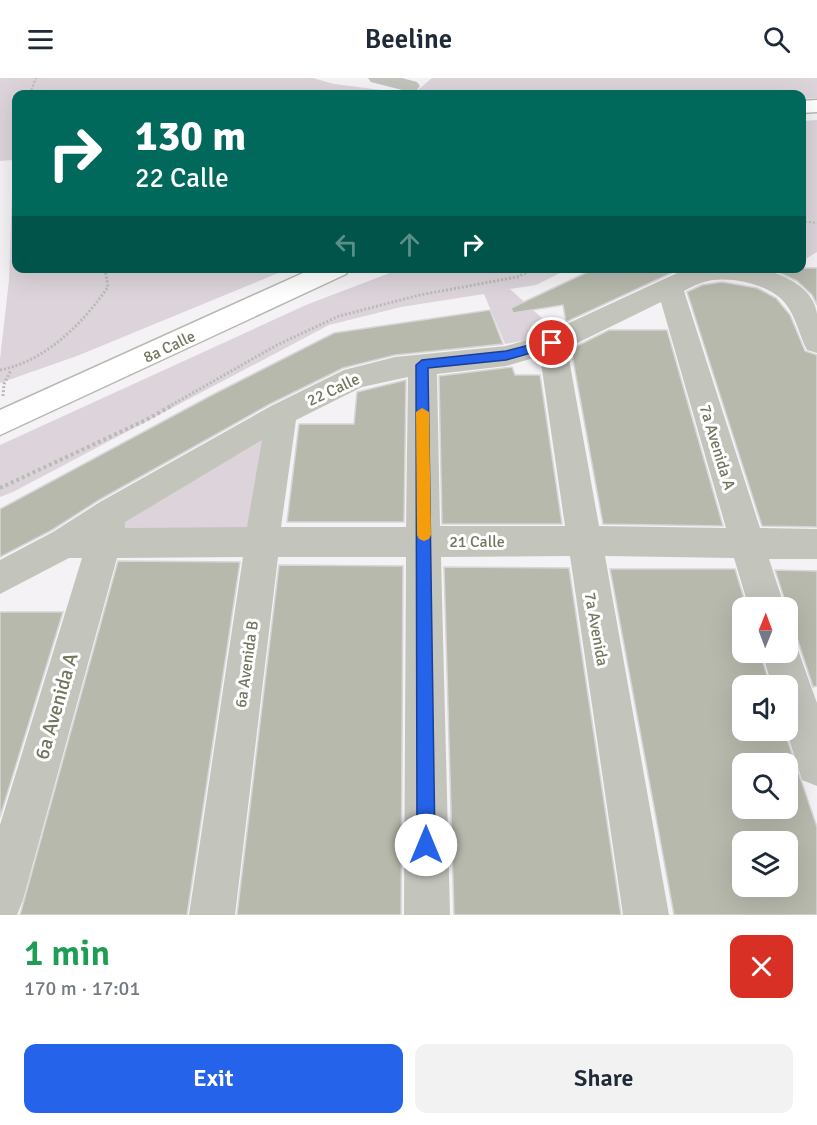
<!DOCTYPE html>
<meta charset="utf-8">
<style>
body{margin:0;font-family:Signika,sans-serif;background:#f2f2f3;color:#1f2937;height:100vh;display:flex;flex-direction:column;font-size:22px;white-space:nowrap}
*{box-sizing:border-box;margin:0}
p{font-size:20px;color:#747a83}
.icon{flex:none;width:33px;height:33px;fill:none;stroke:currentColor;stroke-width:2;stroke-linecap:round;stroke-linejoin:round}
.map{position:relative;height:837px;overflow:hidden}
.drawer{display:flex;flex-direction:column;background:#fff;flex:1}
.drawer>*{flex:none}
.guide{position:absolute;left:12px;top:12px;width:794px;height:183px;border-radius:12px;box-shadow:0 6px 24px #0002;background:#00695c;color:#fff;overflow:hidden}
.needle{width:39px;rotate:1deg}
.tools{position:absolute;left:732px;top:519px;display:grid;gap:12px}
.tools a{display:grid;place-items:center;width:66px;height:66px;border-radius:12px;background:#fff;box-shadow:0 6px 24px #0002;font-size:30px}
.pin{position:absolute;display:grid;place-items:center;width:51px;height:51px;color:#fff;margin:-26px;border:3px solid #fff;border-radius:50%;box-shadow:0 2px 6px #0007}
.me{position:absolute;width:66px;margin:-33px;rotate:0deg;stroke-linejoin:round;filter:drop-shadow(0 0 4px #0008)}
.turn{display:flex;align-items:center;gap:21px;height:126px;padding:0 24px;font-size:27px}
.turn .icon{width:78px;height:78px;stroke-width:2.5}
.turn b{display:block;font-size:42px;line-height:51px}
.lanes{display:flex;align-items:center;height:57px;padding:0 24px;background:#0003;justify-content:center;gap:30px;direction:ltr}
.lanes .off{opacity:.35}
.round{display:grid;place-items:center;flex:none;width:63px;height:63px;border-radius:12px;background:#f2f2f3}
.summary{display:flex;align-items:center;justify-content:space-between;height:102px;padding:0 24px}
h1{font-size:36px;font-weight:600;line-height:45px;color:#1e9e55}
.button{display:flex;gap:12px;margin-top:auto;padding:12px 24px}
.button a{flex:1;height:69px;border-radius:12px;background:#2563eb;color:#fff;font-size:24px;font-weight:600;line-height:69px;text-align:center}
.button a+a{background:#f2f2f3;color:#1f2937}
header{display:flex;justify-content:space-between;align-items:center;height:78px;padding:0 24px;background:#fff;font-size:27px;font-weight:600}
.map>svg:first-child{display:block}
.green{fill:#dcd4da}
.building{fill:#b7b9ad;stroke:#d6d5d7;stroke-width:1.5;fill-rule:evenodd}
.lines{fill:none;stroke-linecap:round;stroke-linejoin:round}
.major-casing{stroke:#b7b9b0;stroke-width:3}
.path-far2{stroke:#babbb5;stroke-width:2;stroke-dasharray:2 2;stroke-linecap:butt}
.path-far1{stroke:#babbb5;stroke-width:3;stroke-dasharray:2 2;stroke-linecap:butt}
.path{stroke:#babbb5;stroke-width:4;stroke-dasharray:3 3;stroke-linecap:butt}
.minor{fill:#c3c4bc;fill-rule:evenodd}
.major{fill:#fff;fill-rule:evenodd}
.route{fill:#2563eb;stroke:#184099;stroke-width:1.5}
.slow{fill:#f59e0b}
.labels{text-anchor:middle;stroke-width:6;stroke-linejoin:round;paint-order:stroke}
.street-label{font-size:16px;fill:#71775e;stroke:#fff}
.near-street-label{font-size:20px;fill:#71775e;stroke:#fff}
</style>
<header><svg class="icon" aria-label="menu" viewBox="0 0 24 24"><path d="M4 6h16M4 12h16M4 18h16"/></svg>Beeline<svg class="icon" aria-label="search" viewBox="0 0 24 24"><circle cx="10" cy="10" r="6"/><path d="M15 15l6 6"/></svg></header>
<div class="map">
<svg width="817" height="837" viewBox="0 0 817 837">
<rect width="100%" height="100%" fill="#f5f2f6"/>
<path class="green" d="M0,0H313L334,6L413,16L432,0H817V20L801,21V16H16V190L288,191L77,278L0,305V281L9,202L13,82L0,83Z
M817,42V174L801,184V43Z
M400,191H568L536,207L510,211L555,252L532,261L505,266L484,216L401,229L329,247L13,414L0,419V367L306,227Z
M282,336L262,465H104L112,434Z"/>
<path class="building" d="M596,190H682L566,244L563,227L513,235L511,230Z
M769,190H817V227L812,217L797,203Z
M722,204L757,210L776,220L790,237L805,273L817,277V449L762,448L687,214L702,207Z
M490,232L503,266L395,277L343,290L270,326L99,422L52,452L0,479V431L212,317L334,255Z
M609,252H667L723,448L603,446L571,271Z
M512,289L515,297H540L562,446H442L439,298Z
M406,302L404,444H287L299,346H354L357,314Z
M118,483L240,484L187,837H20Z
M279,487L403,488L401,837H237Z
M444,489L569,490L621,837H454Z
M610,491H735L747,530H742V574H760L770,608H742V652H784L817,749V837H674ZM742,686H788V730H742ZM742,764H788V808H742Z
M775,492L817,493V608L813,609Z
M0,534H63L0,739Z"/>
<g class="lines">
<defs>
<path id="major" d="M817,22V34L801,35V23Z
M314,190H349L346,196L0,357V332Z"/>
</defs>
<use href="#major" class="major-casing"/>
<path class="path-far2" d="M30,16L36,0
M801,143L817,145"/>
<path class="path-far1" d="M0,292C46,283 82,246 108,209L105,190
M3,318L4,306L11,292
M168,329L277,267L339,238L420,217L517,199L536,190"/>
<path class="path" d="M0,410L146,342L171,328"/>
<path class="minor" d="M368,0H402L417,4L420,8L417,12L410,14L371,4Z
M760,190C782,196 814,209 817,236C817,249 817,262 817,275L807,272C799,257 796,238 785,225C769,205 724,196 701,205C695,207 689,210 684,213L760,450L817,451V481H769L785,530H749L734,480L605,478L669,837H623L570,478L441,479L450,837H404L406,479H278L235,837H189L243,479L117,480L23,822L17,837H0V747L82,480H69L0,516V482L53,454L100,424L271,328L344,292L395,279L506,268L543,257L688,190ZM661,224L726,450L599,448L567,270ZM540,278L565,448H440L437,296L506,288ZM408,299L406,449H281L296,342L362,309ZM262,362L247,449L125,450V444Z
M788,558L794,561L817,625V708L802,702L786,652L788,608H772L762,574H788Z"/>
<use href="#major" class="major"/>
</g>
<path class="route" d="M552,261L557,265L556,268L506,282L428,290L435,767L432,773L426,776L420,773L417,767L416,287L422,282L506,273Z"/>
<path class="slow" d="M422,330L429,334L431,457L429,461L424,463L419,461L417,457L416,334Z"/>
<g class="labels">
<g class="street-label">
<text transform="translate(169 268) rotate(-25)" y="6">8a Calle</text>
<text transform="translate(333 311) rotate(-25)" y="6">22 Calle</text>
<text transform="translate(718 369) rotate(73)" y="6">7a Avenida A</text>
<text x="477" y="469">21 Calle</text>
<text transform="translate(597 551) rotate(80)" y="6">7a Avenida</text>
<text transform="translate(246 586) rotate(-82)" y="6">6a Avenida B</text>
</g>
<g class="near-street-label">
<text transform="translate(56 628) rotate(-74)" y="7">6a Avenida A</text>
</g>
</g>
</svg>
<div class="tools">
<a><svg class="needle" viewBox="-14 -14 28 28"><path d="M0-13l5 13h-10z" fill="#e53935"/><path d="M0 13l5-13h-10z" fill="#747a83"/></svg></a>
<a><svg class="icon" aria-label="sound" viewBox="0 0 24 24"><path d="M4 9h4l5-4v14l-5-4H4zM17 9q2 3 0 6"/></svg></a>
<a><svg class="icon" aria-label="search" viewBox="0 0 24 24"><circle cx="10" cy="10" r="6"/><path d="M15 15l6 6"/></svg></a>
<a><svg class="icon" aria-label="layers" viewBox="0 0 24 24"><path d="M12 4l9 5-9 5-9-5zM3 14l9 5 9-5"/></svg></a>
</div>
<div class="pin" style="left:552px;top:265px;background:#d93025"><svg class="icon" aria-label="arrive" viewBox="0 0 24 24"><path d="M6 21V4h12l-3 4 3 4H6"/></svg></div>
<svg class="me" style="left:426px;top:767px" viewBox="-20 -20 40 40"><circle r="19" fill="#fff"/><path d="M0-13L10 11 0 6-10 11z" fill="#2563eb"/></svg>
<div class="guide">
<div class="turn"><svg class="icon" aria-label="right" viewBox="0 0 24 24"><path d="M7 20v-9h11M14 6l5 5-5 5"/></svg><div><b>130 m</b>22 Calle</div></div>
<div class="lanes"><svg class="icon off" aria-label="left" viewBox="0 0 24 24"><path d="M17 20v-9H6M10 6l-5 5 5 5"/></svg><svg class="icon off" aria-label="ahead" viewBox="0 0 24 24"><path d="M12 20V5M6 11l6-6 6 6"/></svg><svg class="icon" aria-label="right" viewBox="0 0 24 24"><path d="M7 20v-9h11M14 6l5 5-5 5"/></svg></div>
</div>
</div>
<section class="drawer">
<div class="summary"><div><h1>1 min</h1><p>170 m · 17:01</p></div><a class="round" style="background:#d93025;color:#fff"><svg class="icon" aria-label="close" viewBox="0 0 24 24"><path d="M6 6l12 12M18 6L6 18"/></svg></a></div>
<div class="button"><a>Exit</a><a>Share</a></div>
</section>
